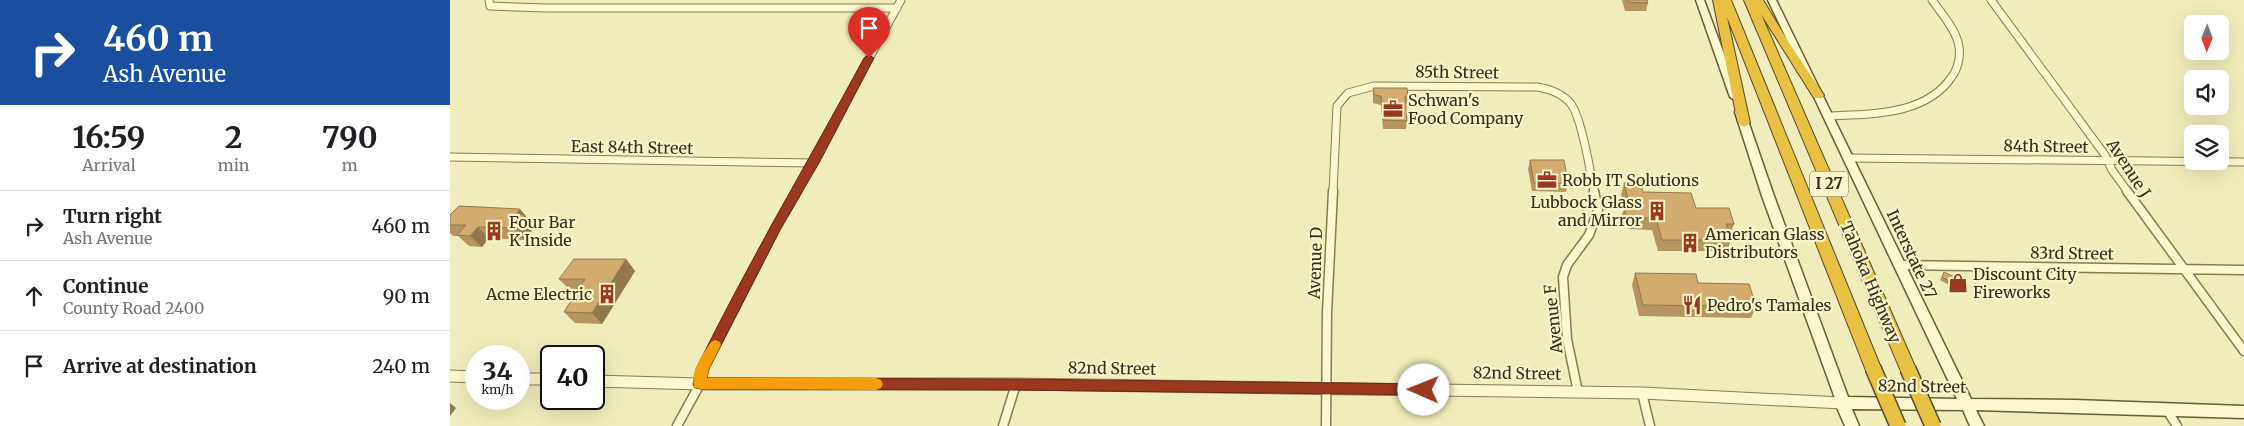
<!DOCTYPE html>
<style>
body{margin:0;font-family:Merriweather,serif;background:#f2f2f2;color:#202124;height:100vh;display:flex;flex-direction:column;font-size:19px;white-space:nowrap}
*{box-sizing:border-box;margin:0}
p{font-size:16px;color:#757577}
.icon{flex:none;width:28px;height:28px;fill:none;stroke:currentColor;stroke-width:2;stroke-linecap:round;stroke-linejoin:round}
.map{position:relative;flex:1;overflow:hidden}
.sheet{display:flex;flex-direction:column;background:#fff;width:450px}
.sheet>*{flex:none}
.guide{background:#1a4fa0;color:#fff;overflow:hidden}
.needle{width:32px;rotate:181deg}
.controls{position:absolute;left:1734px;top:15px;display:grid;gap:10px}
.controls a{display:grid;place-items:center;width:45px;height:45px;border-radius:8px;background:#fff;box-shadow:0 5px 20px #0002;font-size:25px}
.speed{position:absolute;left:15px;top:345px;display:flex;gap:10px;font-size:25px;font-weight:700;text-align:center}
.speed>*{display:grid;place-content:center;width:65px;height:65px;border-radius:50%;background:#fff;box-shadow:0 5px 20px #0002;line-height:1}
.speed small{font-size:12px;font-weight:400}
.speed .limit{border:2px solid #111;border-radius:8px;background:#fff;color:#111}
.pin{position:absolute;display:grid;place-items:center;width:42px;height:42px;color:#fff;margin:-51px -21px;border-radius:50% 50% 50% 0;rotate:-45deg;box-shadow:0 0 5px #0007}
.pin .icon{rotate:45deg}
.me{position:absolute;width:55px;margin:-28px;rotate:271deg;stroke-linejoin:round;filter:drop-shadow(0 0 4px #0008)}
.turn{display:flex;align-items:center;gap:18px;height:105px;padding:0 20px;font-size:22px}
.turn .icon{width:65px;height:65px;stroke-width:2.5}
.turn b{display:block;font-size:35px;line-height:42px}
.eta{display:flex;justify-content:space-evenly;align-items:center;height:85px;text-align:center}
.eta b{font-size:30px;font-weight:700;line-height:35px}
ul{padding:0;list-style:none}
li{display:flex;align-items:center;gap:15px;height:70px;padding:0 20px;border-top:1px solid #e0e0e0}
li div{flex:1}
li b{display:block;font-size:19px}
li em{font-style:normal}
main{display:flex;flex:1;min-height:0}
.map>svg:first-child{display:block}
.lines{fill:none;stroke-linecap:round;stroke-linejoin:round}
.minor-far1-casing{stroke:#887b54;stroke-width:9}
.minor-casing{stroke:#887b54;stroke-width:11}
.tertiary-casing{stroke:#887b54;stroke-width:13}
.secondary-casing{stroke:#6a5b37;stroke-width:3}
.motorway-casing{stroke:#554729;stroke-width:2}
.minor-far1{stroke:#fbf7ce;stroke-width:7}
.minor{stroke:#fbf7ce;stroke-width:8}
.tertiary{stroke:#fbf7ce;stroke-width:11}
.secondary{fill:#fbf7ce;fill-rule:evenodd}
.motorway{fill:#e8c143;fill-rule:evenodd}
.motorway-bridge-casing{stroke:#554729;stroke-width:18;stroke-linecap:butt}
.motorway-bridge{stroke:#e8c143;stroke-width:15}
.wall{fill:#b5945f}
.shaded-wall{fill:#93784d}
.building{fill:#d2ac6e;stroke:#93784d}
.route{fill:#9b3820;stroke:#652415}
.slow{fill:#f59e0b}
.labels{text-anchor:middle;stroke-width:4.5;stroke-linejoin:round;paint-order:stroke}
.shield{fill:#f8f4cb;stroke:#70694f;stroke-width:1}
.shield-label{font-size:15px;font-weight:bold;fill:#362e1a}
.street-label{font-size:16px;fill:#362e1a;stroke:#f8f4cb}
.poi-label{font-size:16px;fill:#362e1a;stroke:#f8f4cb;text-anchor:start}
</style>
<main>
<section class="sheet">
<div class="guide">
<div class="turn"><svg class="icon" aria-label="right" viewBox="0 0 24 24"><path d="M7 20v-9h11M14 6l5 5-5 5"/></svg><div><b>460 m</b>Ash Avenue</div></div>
</div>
<div class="eta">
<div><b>16:59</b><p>Arrival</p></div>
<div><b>2</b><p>min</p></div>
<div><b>790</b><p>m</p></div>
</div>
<ul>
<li><svg class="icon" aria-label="right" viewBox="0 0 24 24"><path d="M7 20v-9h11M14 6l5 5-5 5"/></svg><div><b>Turn right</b><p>Ash Avenue</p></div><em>460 m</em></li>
<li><svg class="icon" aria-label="ahead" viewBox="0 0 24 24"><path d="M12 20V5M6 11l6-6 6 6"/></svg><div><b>Continue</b><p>County Road 2400</p></div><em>90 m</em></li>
<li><svg class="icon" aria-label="arrive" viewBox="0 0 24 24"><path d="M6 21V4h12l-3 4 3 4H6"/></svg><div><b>Arrive at destination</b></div><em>240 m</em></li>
</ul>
</section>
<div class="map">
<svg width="1794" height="426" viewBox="0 0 1794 426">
<rect width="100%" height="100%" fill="#f1ecbb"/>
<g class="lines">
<defs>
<path id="minor-far1" d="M39,0L40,6L95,8H447
M1541,0L1655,155L1662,170L1678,192
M1378,116C1421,114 1477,116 1503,75C1509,66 1511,53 1508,42C1504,27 1491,13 1482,0
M0,157L363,163
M1398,158L1794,162
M346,192L451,0
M883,192L887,106L898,93L924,86L1087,87C1100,89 1113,94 1121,104C1131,117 1141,174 1144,192"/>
<path id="minor" d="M1677,191L1794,351
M1449,265L1794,270
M1128,392L1117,339L1113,277L1117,265L1139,235L1148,210L1144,191
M1192,393L1200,426
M1717,410L1727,426
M227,426L250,384L253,369L326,227L347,191
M553,426L566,384
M876,426L877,313L883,191"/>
<path id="tertiary" d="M0,376L26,377
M69,379H101
M144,381L250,384H566L1192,393L1392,403"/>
<path id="secondary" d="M1246,0H1254L1290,97L1289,99L1285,100L1280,97Z
M1318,0H1326L1521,399L1624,400L1794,406V418L1526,410L1534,426H1520L1513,410L1402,409L1409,426H1395L1385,403L1386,401L1312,196L1285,112L1286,110H1294L1295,112L1324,196L1398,397L1507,399Z"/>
<path id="motorway" d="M1263,0H1281L1431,368L1429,373L1423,375L1417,373L1415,368L1277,17L1300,123L1294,127L1288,123Z
M1294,0H1313L1339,43L1374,95L1372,98H1364L1311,14L1466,369L1464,374L1458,376L1452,374L1450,369Z"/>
</defs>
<use href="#minor-far1" class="minor-far1-casing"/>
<use href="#minor" class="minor-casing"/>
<use href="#tertiary" class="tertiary-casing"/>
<use href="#secondary" class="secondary-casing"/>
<use href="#motorway" class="motorway-casing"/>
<use href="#minor-far1" class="minor-far1"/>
<use href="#minor" class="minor"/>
<use href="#tertiary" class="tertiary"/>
<use href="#secondary" class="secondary"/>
<use href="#motorway" class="motorway"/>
<defs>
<path id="motorway-bridge" d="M1423,368L1448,426
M1458,369L1483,426"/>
</defs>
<use href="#motorway-bridge" class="motorway-bridge-casing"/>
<use href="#motorway-bridge" class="motorway-bridge"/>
</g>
<path class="wall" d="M1172,0H1197L1198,3L1196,11H1175Z
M923,88L958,96L957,104H956L957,121L956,129H933L931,105L923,103Z
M1080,160L1118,183L1116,192L1082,191L1078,169Z
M1174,183L1193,192L1246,208L1284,224L1280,235L1281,240L1277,251H1208L1202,230L1178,229V227H1173L1171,218L1174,208L1171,195Z
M0,215L80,220V221L85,227L74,240L39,238L32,247L19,246L8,236H3L0,233Z
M176,259L185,271L152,324L125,323L114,312L128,290H120L109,279Z
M1494,272L1518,283L1512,292L1490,280Z
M1185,273L1248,283L1306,306L1301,318L1189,316L1182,285Z"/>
<path class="shaded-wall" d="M70,209L85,227L74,240L64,228L65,215Z
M28,227L39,238L32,247L20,236Z
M176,259L185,271L152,324L142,313Z
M0,403L6,408L0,416Z"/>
<path class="building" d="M1177,0H1197L1198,3L1177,2Z
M923,88H957L958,96H955L957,121L933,120L931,96L924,95Z
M1080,160H1114L1118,183H1084Z
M1174,183L1191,184L1193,192L1241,193L1246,208H1279L1284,224H1276L1281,240H1212L1206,218H1182L1181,216H1176L1174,207H1180Z
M9,206L70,209L65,215H75L64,228L28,227L20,236L7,235L16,225H0V215Z
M124,259H176L142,313L114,312L135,279H109Z
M1494,272L1518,283L1514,289L1492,277Z
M1185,273L1246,274L1248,283L1299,284L1306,306L1193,305Z"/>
<path class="route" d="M419,55L424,58L369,163L331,228L259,369L257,378L566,379L974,384L979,386L981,390L979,394L974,395L566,390L250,389L245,388L243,384L246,369C298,263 358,162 414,58Z"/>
<path class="slow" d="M265,340L270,342L271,345L259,369L257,378H426L431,380L433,384L431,388L426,390L250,389L245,388C238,374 254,353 261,342Z"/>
<defs>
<symbol id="office-bare" viewBox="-9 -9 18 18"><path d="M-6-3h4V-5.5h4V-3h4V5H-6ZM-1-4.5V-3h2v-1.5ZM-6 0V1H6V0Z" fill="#9b3820" stroke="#f8f4cb" stroke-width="2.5" paint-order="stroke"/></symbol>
<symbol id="building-bare" viewBox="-9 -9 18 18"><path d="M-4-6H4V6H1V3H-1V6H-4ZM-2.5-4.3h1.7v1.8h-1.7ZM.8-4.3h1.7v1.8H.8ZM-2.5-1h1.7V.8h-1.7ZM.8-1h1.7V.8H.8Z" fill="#9b3820" stroke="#f8f4cb" stroke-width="2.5" paint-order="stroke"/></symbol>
<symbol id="shop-bare" viewBox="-9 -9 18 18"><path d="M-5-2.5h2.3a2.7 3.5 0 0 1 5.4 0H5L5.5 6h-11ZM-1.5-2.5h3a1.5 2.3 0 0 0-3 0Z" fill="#9b3820" stroke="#f8f4cb" stroke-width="2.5" paint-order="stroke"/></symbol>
<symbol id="restaurant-bare" viewBox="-9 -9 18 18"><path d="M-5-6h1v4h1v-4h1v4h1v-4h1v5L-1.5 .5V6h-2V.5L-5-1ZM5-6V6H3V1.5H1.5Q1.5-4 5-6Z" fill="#9b3820" stroke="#f8f4cb" stroke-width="2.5" paint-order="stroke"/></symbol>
</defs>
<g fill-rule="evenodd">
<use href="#office-bare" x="929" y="95" width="28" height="28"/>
<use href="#office-bare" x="1083" y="166" width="28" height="28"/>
<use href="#building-bare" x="1193" y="197" width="28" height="28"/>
<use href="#building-bare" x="30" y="217" width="28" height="28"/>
<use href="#building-bare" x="1226" y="229" width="28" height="28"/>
<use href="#shop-bare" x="1494" y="269" width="28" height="28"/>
<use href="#building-bare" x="143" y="280" width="28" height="28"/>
<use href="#restaurant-bare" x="1228" y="291" width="28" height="28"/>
</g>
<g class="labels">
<rect class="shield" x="1360" y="171.5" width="38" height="25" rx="4"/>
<g class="shield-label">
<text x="1379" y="189">I 27</text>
</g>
<g class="street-label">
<text transform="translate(1007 72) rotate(1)" y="6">85th Street</text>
<text transform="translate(1596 146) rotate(1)" y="6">84th Street</text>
<text transform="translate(182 147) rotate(1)" y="6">East 84th Street</text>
<text transform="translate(1679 168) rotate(57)" y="6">Avenue J</text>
<text transform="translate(1622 253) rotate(1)" y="6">83rd Street</text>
<text transform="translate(1462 254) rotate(65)" y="6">Interstate 27</text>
<text transform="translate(865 263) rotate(-88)" y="6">Avenue D</text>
<text transform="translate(1421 282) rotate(67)" y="6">Tahoka Highway</text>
<text transform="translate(1103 319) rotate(-96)" y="6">Avenue F</text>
<text transform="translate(662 368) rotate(1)" y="6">82nd Street</text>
<text transform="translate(1067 373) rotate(1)" y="6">82nd Street</text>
<text transform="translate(1472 386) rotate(1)" y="6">82nd Street</text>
</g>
<g class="poi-label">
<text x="958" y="106">Schwan's<tspan x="958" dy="18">Food Company</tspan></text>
<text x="1112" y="186">Robb IT Solutions</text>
<text x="1192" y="208" text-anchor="end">Lubbock Glass<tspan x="1192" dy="18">and Mirror</tspan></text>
<text x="59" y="228">Four Bar<tspan x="59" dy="18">K Inside</tspan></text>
<text x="1255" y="240">American Glass<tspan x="1255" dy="18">Distributors</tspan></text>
<text x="1523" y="280">Discount City<tspan x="1523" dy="18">Fireworks</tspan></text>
<text x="142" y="300" text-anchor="end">Acme Electric</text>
<text x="1257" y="311">Pedro's Tamales</text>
</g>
</g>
</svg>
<div class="controls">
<a><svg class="needle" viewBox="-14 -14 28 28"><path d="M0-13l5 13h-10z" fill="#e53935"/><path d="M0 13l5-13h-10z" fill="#757577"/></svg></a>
<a><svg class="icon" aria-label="sound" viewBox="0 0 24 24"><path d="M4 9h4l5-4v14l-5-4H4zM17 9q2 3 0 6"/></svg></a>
<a><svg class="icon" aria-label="layers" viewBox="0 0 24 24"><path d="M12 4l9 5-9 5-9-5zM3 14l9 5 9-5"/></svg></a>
</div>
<div class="speed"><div>34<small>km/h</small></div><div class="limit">40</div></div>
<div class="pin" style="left:419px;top:58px;background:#d93025"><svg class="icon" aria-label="arrive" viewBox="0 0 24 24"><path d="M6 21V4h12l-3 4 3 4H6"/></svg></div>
<svg class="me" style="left:974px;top:390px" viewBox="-20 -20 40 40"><circle r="19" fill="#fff"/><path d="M0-13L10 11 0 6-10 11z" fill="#9b3820"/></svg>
</div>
</main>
